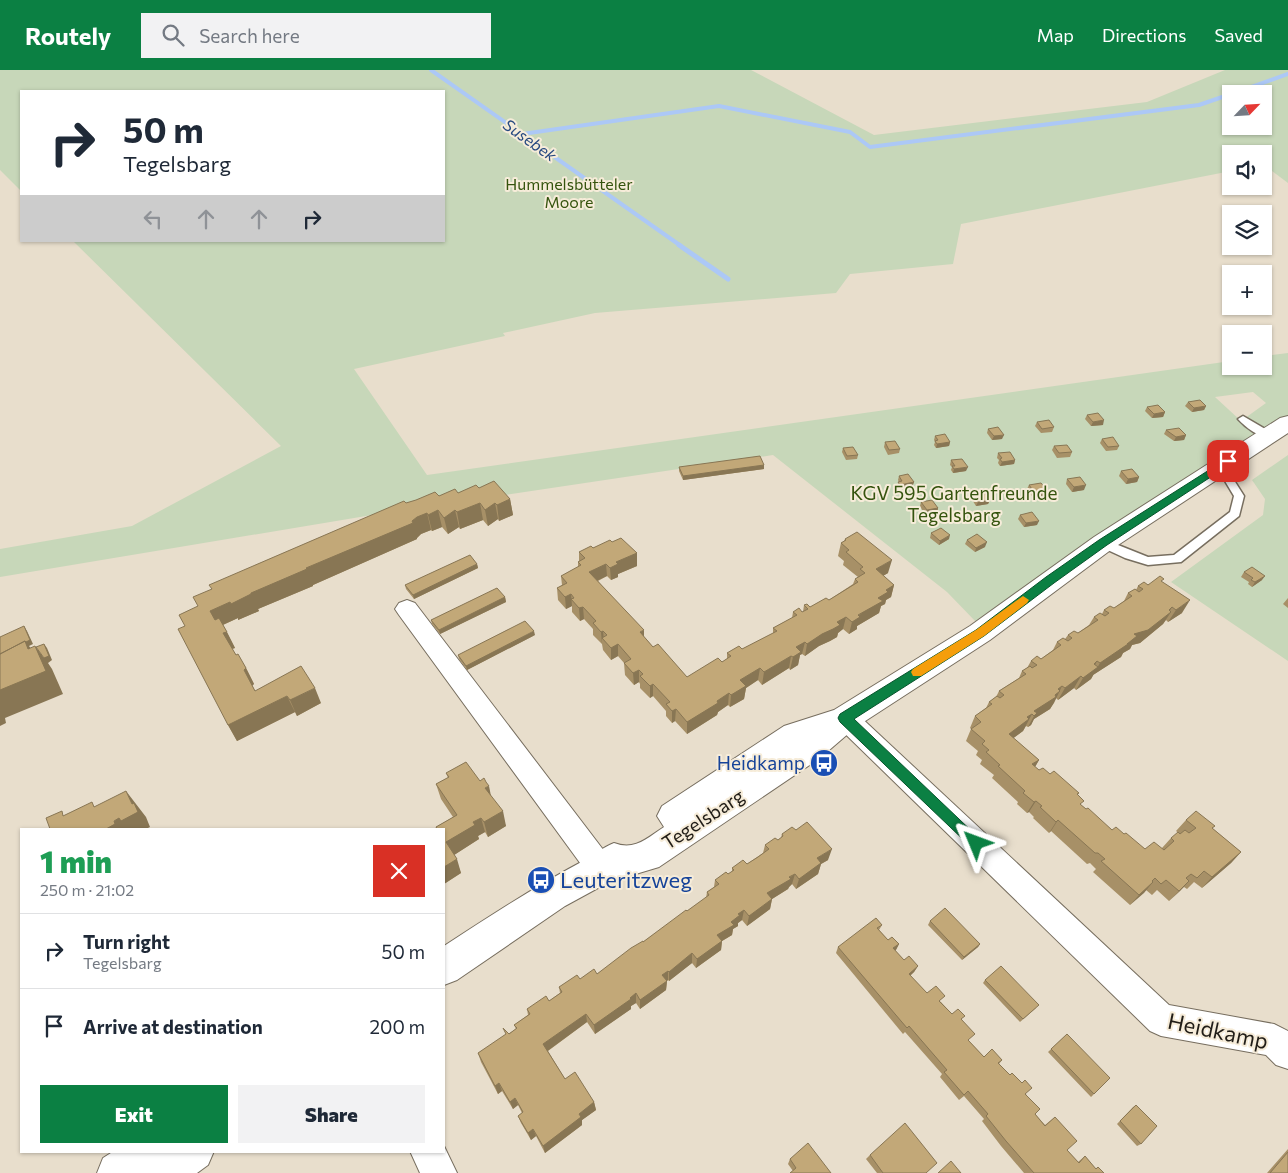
<!DOCTYPE html>
<meta charset="utf-8">
<style>
body{margin:0;font-family:Commissioner,sans-serif;background:#f2f2f3;color:#1f2937;height:100vh;display:flex;flex-direction:column;font-size:19px;white-space:nowrap}
*{box-sizing:border-box;margin:0}
p{font-size:16px;color:#747a83}
.icon{flex:none;width:28px;height:28px;fill:none;stroke:currentColor;stroke-width:2;stroke-linecap:round;stroke-linejoin:round}
.map{position:relative;flex:1;overflow:hidden}
.side{position:absolute;left:20px;top:758px;width:425px;height:325px;display:flex;flex-direction:column;background:#fff;border-radius:0px;box-shadow:0 1px 4px #0004}
.side>*{flex:none}
.hud{position:absolute;left:20px;top:20px;width:425px;height:152px;border-radius:0px;box-shadow:0 1px 4px #0004;background:#fff;color:#1f2937;overflow:hidden}
.needle{width:32px;rotate:65deg}
.fabs{position:absolute;left:1222px;top:15px;display:grid;gap:10px}
.fabs a{display:grid;place-items:center;width:50px;height:50px;border-radius:0px;background:#fff;box-shadow:0 1px 4px #0004;font-size:25px}
.pin{position:absolute;display:grid;place-items:center;width:42px;height:42px;color:#fff;margin:-21px;border-radius:10px;box-shadow:0 2px 8px #0006}
.me{position:absolute;width:55px;margin:-28px;rotate:314deg;stroke-linejoin:round;filter:drop-shadow(0 0 4px #0008)}
.turn{display:flex;align-items:center;gap:18px;height:105px;padding:0 20px;font-size:22px}
.turn .icon{width:65px;height:65px;stroke-width:2.5}
.turn b{display:block;font-size:35px;line-height:42px}
.lanes{display:flex;align-items:center;height:48px;padding:0 20px;background:#0003;justify-content:center;gap:25px;direction:ltr}
.lanes .off{opacity:.35}
.round{display:grid;place-items:center;flex:none;width:52px;height:52px;border-radius:0px;background:#f2f2f3}
.headline{display:flex;align-items:center;justify-content:space-between;height:85px;padding:0 20px}
h1{font-size:30px;font-weight:800;line-height:38px;color:#1e9e55}
.cta{display:flex;gap:10px;margin-top:auto;padding:10px 20px}
.cta a{flex:1;height:58px;border-radius:0px;background:#0b8043;color:#fff;font-size:20px;font-weight:800;line-height:58px;text-align:center}
.cta a+a{background:#f2f2f3;color:#1f2937}
ul{padding:0;list-style:none}
li{display:flex;align-items:center;gap:15px;height:75px;padding:0 20px;border-top:1px solid #e0e1e3}
li div{flex:1}
li b{display:block;font-size:19px}
li em{font-style:normal}
header{display:flex;align-items:center;gap:30px;box-sizing:border-box;height:70px;padding:0 25px;background:#0b8043;color:#fff}
header strong{font-size:24px}
nav{display:flex;gap:28px;margin-inline-start:auto;font-size:18px}
.search{width:350px;height:45px;background:#f2f2f3;display:flex;align-items:center;gap:12px;box-sizing:border-box;padding:0 18px;border-radius:0px;color:#747a83;font-size:19px}
.map>svg:first-child{display:block}
.green{fill:#c7d7b9;fill-rule:evenodd}
.lines{fill:none;stroke-linecap:round;stroke-linejoin:round}
.stream-far1{stroke:#acc8f6;stroke-width:4}
.stream{stroke:#acc8f6;stroke-width:5}
.service-casing{stroke:#776e5f;stroke-width:3}
.minor-casing{stroke:#776e5f;stroke-width:2}
.tertiary-casing{stroke:#776e5f;stroke-width:2}
.service{fill:#fff;fill-rule:evenodd}
.minor{fill:#fff;fill-rule:evenodd}
.tertiary{fill:#fff;fill-rule:evenodd}
.wall{fill:#a79067}
.shaded-wall{fill:#887654}
.building{fill:#c2a878;stroke:#887654}
.route{fill:#0b8043;stroke:#07532c}
.slow{fill:#f59e0b}
.labels{text-anchor:middle;stroke-width:4;stroke-linejoin:round;paint-order:stroke}
.far-water-label{font-size:16px;font-style:italic;fill:#274980;stroke:#f6ecd9}
.far-park-label{font-size:16px;fill:#35540e;stroke:#f6ecd9}
.park-label{font-size:19px;fill:#35540e;stroke:#f6ecd9}
.transit-label{font-size:19px;fill:#164399;stroke:#f6ecd9;text-anchor:end}
.street-label{font-size:19px;fill:#211d17;stroke:#f6ecd9}
.near-transit-label{font-size:22px;fill:#164399;stroke:#f6ecd9;text-anchor:start}
.near-street-label{font-size:22px;fill:#211d17;stroke:#f6ecd9}
</style>
<header>
<strong>Routely</strong>
<div class="search"><svg class="icon" aria-label="search" viewBox="0 0 24 24"><circle cx="10" cy="10" r="6"/><path d="M15 15l6 6"/></svg>Search here</div>
<nav><a>Map</a><a>Directions</a><a>Saved</a></nav>
</header>
<div class="map">
<svg width="1288" height="1103" viewBox="0 0 1288 1103">
<rect width="100%" height="100%" fill="#e8decc"/>
<path class="green" d="M0,0H751L874,65L1147,32L1225,0H1288V113L1264,95V84H1231V101L961,154L953,194L850,204L836,223L595,243L503,263L505,266L354,299L427,405L1231,291V296H1264V286L1288,283V348L978,554L947,522L773,385L384,443L0,507V479L132,456L281,376L73,171H444V21H21V121L0,100ZM1231,24H1264V56H1231ZM1253,322L1266,333L1241,351L1215,327Z
M1288,385V591L1171,512L1263,445L1265,429L1252,410Z"/>
<g class="lines">
<path class="stream-far1" d="M431,0L681,176
M1232,24L1288,4
M522,64L719,36L850,62L870,77L1199,35L1231,24"/>
<path class="stream" d="M679,175L728,209"/>
<defs>
<path id="service" d="M1243,346L1272,363V367C1261,369 1246,358 1238,349Z
M1215,397L1232,407L1244,426L1239,446L1181,492L1148,495L1125,488L1099,476L1098,473L1103,469L1148,487L1174,485L1230,442L1234,426L1225,411L1212,402L1210,400Z"/>
<path id="minor" d="M407,530L415,533L611,790L616,799L611,808L601,812L591,808L399,545L395,539L399,533Z
M845,637L854,641L1169,935L1274,954L1288,961V999L1276,995L1266,985L1161,966L1150,961L836,655L832,648L836,641Z
M444,1076L457,1103H420L410,1081H444Z"/>
<path id="tertiary" d="M1288,346V363L1112,479L990,570L856,657L820,688L659,797L609,812L565,836L457,910L444,915V876C490,846 536,816 585,790C595,785 603,777 614,773C635,781 647,768 664,757L657,746L662,736L784,656L834,640L970,556L1094,467L1280,348Z
M114,1081H214L208,1095L197,1103H97L103,1088Z"/>
</defs>
<use href="#service" class="service-casing"/>
<use href="#minor" class="minor-casing"/>
<use href="#tertiary" class="tertiary-casing"/>
<use href="#service" class="service"/>
<use href="#minor" class="minor"/>
<use href="#tertiary" class="tertiary"/>
</g>
<path class="wall" d="M1188,332L1206,336L1204,340L1192,342L1185,336Z
M1147,337L1165,342L1163,347L1152,348L1145,341Z
M1087,345L1103,355L1091,356L1085,349Z
M1037,352L1054,357L1052,362L1041,363L1035,356Z
M988,359L1002,369L992,370L987,363Z
M1166,360L1186,365L1184,370L1174,371L1164,364Z
M935,366L950,372L949,376L936,378L934,375L935,372L934,370Z
M1102,369L1119,376L1117,380L1106,381L1100,373Z
M885,372L900,379L899,383L888,385L884,377Z
M1054,376L1072,382L1070,387L1057,388L1052,380Z
M843,378L858,385L857,389L846,390L842,382Z
M998,383L1015,390L1014,394L1000,396L998,393L999,390L997,388Z
M951,390L966,401L953,403L951,400L952,397L950,395Z
M764,395V399L683,410L679,401V397Z
M1121,401L1139,407L1137,412L1126,414L1119,406Z
M899,406L914,412L912,417L899,419L897,416L899,412L898,410Z
M1067,409L1084,420L1072,422L1066,414Z
M1029,415L1046,425L1033,428L1027,419Z
M479,418L510,429L513,445L499,451L498,449L488,456L483,450L460,459L459,457L448,464L442,457L432,461L431,460L421,464L417,468V469L313,515V516L258,539L259,541L238,550V548L223,555L235,578L232,579L236,585L246,598L254,614L252,615L255,621L321,633L297,646L295,642L237,671L228,655L185,556L198,536L406,433L439,426L458,423Z
M972,424L990,430L988,434L976,436L971,428Z
M921,432L938,438L937,443L925,445L920,436Z
M1020,445L1037,455L1024,457L1018,449Z
M931,463L949,469L939,475L930,468Z
M845,469L888,503L883,506L894,515L891,527L886,530L885,534L881,536L879,543L857,556V559L849,564L843,559L838,563L837,567L830,571L819,576L805,586L802,584L800,585L798,595L790,600L789,598L762,615L758,610L746,618L744,629L730,637L728,635L718,642L717,645L687,664L675,651L672,653L666,646V641L653,626L650,628L640,618V614L639,612L634,615L625,605L624,593L618,586L611,590L603,580L602,574L593,565V559L584,549L580,551L572,542V536L566,539L558,530L557,518L562,515L561,506L578,497V492L579,491V482L612,472L637,483V496L618,504V507L611,510L607,506L598,511L644,567L653,577L687,607L722,592L727,589V583L742,579L773,564V558L792,548L793,542H803L804,535L810,537L829,530L853,514L855,509L858,507L843,495L844,491L838,486L841,473L844,471Z
M967,470L985,477L975,482L965,474Z
M477,494L478,498L414,529L406,519L405,515Z
M1244,502L1262,510L1252,517L1248,514L1249,512L1241,507Z
M1162,512L1182,543L1168,552L1166,550L1163,554L1140,573L1132,575L1130,579L1123,583L1121,587L1093,605L1091,609L1076,620L1074,618L1058,630L1056,628L1050,639L1034,649L1031,655L1028,657L1026,656L1023,661L1013,668L1039,690L1035,697L1039,700L1050,704L1079,723L1077,725L1081,735L1112,760L1124,764L1145,779L1162,778L1171,768L1180,764L1176,761L1186,750L1215,756L1212,758L1241,782L1231,793L1202,818L1194,812L1187,819L1184,817L1169,831L1157,820L1152,825L1146,820L1130,835L1093,802L1096,799L1090,793L1087,794L1051,761L1049,763L1033,748L1034,747L1029,742L1027,743L1017,734L1018,732L992,708L994,705L980,694L982,690L976,685L978,681L966,671L971,659L970,658L975,646L986,638L989,632L996,627L999,621L1019,608L1022,601L1027,598L1031,591L1041,589L1053,580L1057,572L1065,569L1068,565L1078,563L1089,555L1094,547L1102,544L1104,540L1114,538L1124,531L1128,523L1136,520L1138,516Z
M505,527L506,532L440,564L432,554L431,550Z
M1288,528V538L1283,534Z
M535,565L467,600L459,589L458,585Z
M446,703L480,711L491,726L506,756L488,767L485,762L478,766L479,769L454,785L461,803L444,814V759H437L436,757L453,747L441,729L436,714L448,708Z
M782,764L828,790L821,794L818,804L796,819L792,814L789,817L788,819L772,829L770,839L747,856L742,850L738,853V856L733,859L732,865L722,871L721,880L696,898L692,893L669,911L668,910L667,911L666,920L640,939L636,933L631,936V939L595,964L587,952L548,981L565,1009L594,1032L596,1040L582,1050V1055L545,1083L536,1066L531,1070L521,1053L518,1046L522,1043L518,1035L513,1039L502,1021L498,1024L481,992L478,983L516,959L514,955L528,945L527,939L549,931L560,923L559,917L597,904L706,828L707,822L714,817L715,810L728,804L732,802V798L747,794L763,783L765,775L778,770L781,768Z
M930,851L980,874L978,877L962,890L928,855Z
M882,855L879,860L888,870L899,874L895,881L904,890L918,896L914,902L910,906L927,923L941,932L952,944L962,950L969,971L984,987L1002,990L999,994L1026,1024L1035,1044L1045,1055L1055,1047L1067,1080L1078,1092L1085,1086L1095,1099L1098,1097L1104,1103H1024L1001,1076L982,1051L984,1049L964,1026L959,1030L940,1007L942,1004L905,962L903,964L836,883L838,877Z
M985,910L1036,938L1020,952L983,913Z
M1067,964L1094,1024L1091,1027L1048,982Z
M1136,1035L1141,1074L1137,1076L1117,1054L1133,1037Z
M1288,1079V1103H1267Z
M870,1085L927,1103H877L866,1089Z
M790,1089L831,1103L793,1101L788,1094Z"/>
<path class="shaded-wall" d="M1206,336L1204,340L1192,342L1194,338Z
M1165,342L1163,347L1152,348L1154,344Z
M1104,350L1103,355L1091,356L1093,352Z
M1004,365L1002,369L992,370L994,366Z
M1186,365L1184,370L1174,371L1176,367Z
M950,372L949,376L936,378L937,374Z
M1015,390L1014,394L1000,396L1002,392Z
M764,395V399L683,410V406Z
M968,397L966,401L953,403L954,399Z
M1139,407L1137,412L1126,414L1128,409Z
M914,412L912,417L899,419L900,415Z
M1086,415L1084,420L1072,422L1074,417Z
M1048,421L1046,425L1033,428L1035,423Z
M510,429L513,445L499,451L497,435Z
M990,430L988,434L976,436L978,432Z
M480,433L483,450L460,459L457,442Z
M495,433L498,449L488,456L485,440Z
M938,438L937,443L925,445L927,440Z
M438,440L442,457L432,461L428,445Z
M455,440L459,457L448,464L444,448Z
M427,443L431,460L421,464L417,468V469L313,515V516L258,539L259,541L238,550V548L218,557L210,541L412,451L417,447Z
M1039,451L1037,455L1024,457L1026,453Z
M950,465L949,469L939,475L940,471Z
M987,472L985,477L975,482L976,478Z
M637,483V496L618,504V507L611,510L610,498L616,492Z
M892,490L888,503L872,512L876,499Z
M477,494L478,498L414,529L413,525Z
M606,494L607,506L590,514L589,502Z
M1265,506L1262,510L1252,517L1255,512Z
M894,515L891,527L886,530L885,534L881,536L879,543L857,556V559L849,564L852,552L878,528L886,520Z
M571,524L572,536L566,539L565,527Z
M505,527L506,532L440,564L439,560Z
M1190,530L1182,543L1168,552L1176,540Z
M583,537L584,549L580,551L579,538Z
M1172,537L1168,544L1171,542L1163,554L1140,573L1132,575L1130,579L1123,583L1121,587L1093,605L1100,593L1134,564Z
M846,547L843,559L838,563L837,567L830,571L819,576L805,586L807,574L837,552Z
M24,556L27,561L33,574L29,576L40,591L35,576L44,588V574L47,578L52,590L48,593L52,599L63,624L5,648L6,653L0,656V620Z
M644,560V572L640,562Z
M534,561L535,565L467,600L466,596Z
M603,561L604,570L602,568V574L601,562Z
M227,562L235,578L231,579L223,563Z
M805,572L802,584L800,585L798,595L790,600L793,587L796,577Z
M618,574V586L611,590V578Z
M791,586L789,598L762,615L764,602Z
M1097,591L1092,601L1098,597L1091,609L1076,620L1083,608L1094,594Z
M246,598L254,614L252,616L244,600Z
M760,598L758,610L746,618L744,629L730,637L731,625L740,610Z
M639,600V612L634,615L633,603Z
M1081,606L1074,618L1058,630L1065,618Z
M653,614V626L650,628V616Z
M1062,616L1054,633L1050,639L1034,649L1031,655L1028,657L1034,646V641Z
M315,618L321,633L297,646L290,630Z
M729,623L728,635L718,642L717,645L687,664V652L717,631Z
M287,626L295,642L237,671L228,655Z
M676,639L675,651L672,653V641Z
M1032,644L1023,661L1003,676L1009,664L1027,647Z
M1039,690L1032,702V694Z
M489,716L492,731L485,718Z
M126,721L146,747L150,757L146,759H106L132,734Z
M1036,731L1029,742L1027,743L1034,732Z
M503,741L506,756L488,767L484,752Z
M481,748L485,762L478,766L479,769L451,787L446,772L473,752Z
M1058,750L1051,761L1049,763L1056,752Z
M832,779L828,790L821,794L818,804L796,819L799,809L817,788Z
M1241,782L1231,793L1202,818L1212,807Z
M457,789L461,803L444,814V797Z
M795,804L792,814L789,817L788,819L772,829L770,839L747,856L749,846L767,823Z
M1189,811L1180,821L1169,831Z
M1153,812L1144,823L1130,835L1139,825Z
M744,840L742,850L738,853V856L733,859L732,865L722,871L721,880L696,898L697,889L717,865L738,844Z
M899,874L896,880L890,885L893,878Z
M980,874L978,877L962,890L964,887Z
M692,883V893L669,911V902Z
M918,896L914,902L905,910L909,904Z
M668,901V910L662,914V905Z
M667,911L666,920L640,939V930Z
M636,923V933L631,936V939L595,964L594,955Z
M586,944L587,952L546,982L543,974Z
M499,1013L502,1021L498,1024L495,1016Z
M515,1028L518,1035L513,1039L510,1032Z
M594,1032L596,1040L582,1050V1055L545,1083L543,1076L579,1044Z
M533,1059L536,1066L531,1070L528,1063Z"/>
<path class="building" d="M1200,330L1206,336L1194,338L1188,332Z
M1158,335L1165,342L1154,344L1147,337Z
M1098,343L1104,350L1093,352L1087,345Z
M1049,350L1054,357L1042,359L1037,352Z
M998,357L1004,365L994,366L988,359Z
M1179,358L1186,365L1176,367L1166,360Z
M945,364L950,372L937,374L935,371L938,370L935,366Z
M1113,367L1119,376L1108,377L1102,369Z
M895,371L900,379L889,380L885,372Z
M1067,375L1072,382L1059,383L1054,376Z
M853,377L858,385L847,386L843,378Z
M1010,382L1015,390L1002,392L1000,389L1002,388L998,383Z
M760,386L764,395L683,406L679,397Z
M962,389L968,397L954,399L952,396H955L951,390Z
M1132,399L1139,407L1128,409L1121,401Z
M908,404L914,412L900,415L898,412L902,411L899,406Z
M1080,407L1086,415L1074,417L1067,409Z
M494,411L510,429L497,435L495,433L485,440L480,433L457,442L455,440L444,448L438,440L428,445L427,443L417,447L412,451L413,453L306,498L307,499L251,523V524L231,534L230,532L210,541L215,550L219,548L227,562L223,563L236,585L238,584L246,598L244,600L255,621L301,596L315,618L290,630L287,626L228,655L178,559L185,556L179,545L198,536L193,527L212,519L209,515L404,431L406,433L416,430L435,422L439,426L455,419L458,423L476,415L479,418Z
M1041,413L1048,421L1035,423L1029,415Z
M984,422L990,430L978,432L972,424Z
M932,430L938,438L927,440L921,432Z
M1032,442L1039,451L1026,453L1020,445Z
M941,458L950,465L940,471L931,463Z
M857,462L892,490L876,499L894,515L886,520L888,522L878,528L883,531L858,545L860,547L852,552L846,547L837,552L840,555L833,559L822,564L807,574L805,572L796,577L801,582L793,587L791,586L764,602L760,598L740,610L746,616L731,625L729,623L717,631L718,633L687,652L676,639L672,641L666,634L670,632L653,614L650,616L640,606L643,604L639,600L633,603L624,593L631,589L618,574L611,578L602,568L607,565L603,561L601,562L593,553L596,551L583,537L579,538L571,529L574,528L571,524L565,527L557,518L567,513L561,506L581,495L578,492L585,488L579,482L591,476L593,478L610,470L612,472L621,468L637,483L616,492L618,494L610,498L606,494L589,502L644,560L640,562L653,577L658,574L687,607L718,588L722,592L731,586L727,583L739,576L742,579L777,561L773,558L797,545L793,542L799,538L802,542L808,539L804,535L807,534L810,537L826,528L829,530L858,512L855,509L865,503L860,499L863,497L846,482L849,480L841,473L846,470L845,469Z
M977,464L987,472L976,478L967,470Z
M470,485L477,494L413,525L405,515Z
M1252,497L1265,506L1255,512L1251,510L1253,508L1244,502Z
M1160,506L1164,509L1161,511L1190,530L1176,540L1172,537L1169,540L1171,542L1148,560L1134,564L1137,566L1127,574H1128L1100,593L1097,591L1094,594L1098,597L1083,608L1081,606L1065,618L1062,616L1058,619L1060,621L1055,625L1056,627L1034,641L1037,643L1034,646L1032,644L1027,647L1029,649L1009,664L1039,690L1032,694L1039,700L1043,698L1050,704L1054,701L1079,723L1077,724L1084,731L1080,734L1086,739L1088,738L1112,760L1116,757L1124,764L1126,763L1145,779L1154,772L1164,780L1174,771L1171,768L1178,762L1180,764L1185,760L1189,763L1196,758L1186,750L1196,741L1215,756L1212,758L1241,782L1212,807L1204,801L1197,808L1191,804L1186,808L1189,811L1179,821L1166,810L1161,814L1155,808L1152,811L1153,812L1139,825L1101,791L1105,789L1098,783H1095L1058,750L1056,752L1040,737L1042,736L1036,731L1034,732L1023,723L1025,721L998,696L1000,695L986,682L989,680L982,674L985,671L971,659L981,652L975,646L992,634L989,632L997,626L1000,628L1004,625L999,621L1026,604L1022,601L1030,596L1032,598L1037,595L1031,591L1037,586L1041,589L1061,575L1057,572L1063,568L1068,571L1072,568L1068,565L1074,561L1078,563L1098,550L1094,547L1100,543L1105,546L1109,543L1104,540L1110,536L1114,538L1132,526L1128,523L1135,519L1139,522L1143,519L1138,516L1144,512L1148,515Z
M497,518L505,527L439,560L431,550Z
M525,551L534,561L466,596L458,585Z
M24,556L30,570L26,572L25,571L0,584V567Z
M25,571L28,579L35,576L46,601L0,620V584Z
M44,574L49,586L44,588L36,577Z
M466,692L480,711L484,708L486,712L489,716L485,718L503,741L484,752L481,748L473,752L475,755L446,772L457,789L444,797V759H437L436,757L457,745L436,714L449,707L446,703Z
M126,721L132,734L134,733L138,742L121,751L119,748L114,751L115,754L106,759H50L46,748L62,741L63,746L92,732L94,737Z
M807,752L832,779L817,788L821,793L799,809L795,804L789,807L791,809L767,823L772,829L749,846L744,840L738,844L740,845L731,852L734,855L717,865L722,871L697,889L692,883L669,902L668,901L662,905L667,911L640,930L636,923L630,928L631,929L594,955L586,944L543,974L565,1009L575,1002L594,1032L579,1044L581,1047L543,1076L533,1059L528,1063L518,1046L523,1042L515,1028L510,1032L499,1013L495,1016L478,983L506,964L503,958L509,964L517,958L514,955L530,944L527,939L546,926L549,931L562,922L559,917L577,905L580,909L594,899L597,904L631,878L643,871V872L686,840L687,841L709,825L707,822L719,814L715,810L726,802L728,804L734,800L732,798L743,790L747,794L758,787L769,779L765,775L775,768L778,770L783,766L782,764L792,757L796,760Z
M945,838L980,874L964,887L930,851Z
M876,848L882,855L877,858L888,870L892,867L899,874L893,878L904,890L909,886L918,896L909,904L927,923L936,916L945,926L939,931L952,944L958,939L965,946L961,949L975,964L968,970L984,987L992,979L1002,990L998,993L1010,1005L1012,1003L1022,1013L1025,1010L1032,1018L1025,1024L1040,1039L1035,1044L1045,1056L1055,1047L1077,1071L1067,1080L1079,1093L1085,1086L1096,1099L1098,1097L1104,1103H1034L1006,1071L986,1046L988,1044L968,1021L964,1025L944,1002L947,1000L909,956L907,958L838,877Z
M1001,896L1039,935L1023,949L985,910Z
M1067,964L1110,1008L1094,1024L1051,979Z
M1136,1035L1157,1056L1141,1074L1120,1051Z
M905,1053L937,1093L926,1103H883L870,1085Z
M808,1073L831,1103H790L796,1098L790,1089Z
M1288,1082V1103H1270Z
M951,1091L961,1103H938Z"/>
<path class="route" d="M1228,388L1233,391L1232,393L1107,475L1054,513L984,566L854,649L980,769L982,773L980,777L976,779L971,777L840,652L838,648L840,644L976,560L1046,507L1099,470Z"/>
<path class="slow" d="M1023,526L1029,530L1027,533L984,566L921,606H913L911,602L913,599L976,560Z"/>
<defs>
<symbol id="bus-disc" viewBox="-11 -11 22 22"><circle r="9.5" fill="#1a4fb4" stroke="#f6ecd9"/><path d="M-5-6H5V4H4V6H2V4H-2V6H-4V4H-5ZM-3.5-4V0h7V-4ZM-3.5 1.2v1.5H-2V1.2ZM2 1.2v1.5H3.5V1.2Z" fill="#fff"/></symbol>
</defs>
<g fill-rule="evenodd">
<use href="#bus-disc" x="808" y="677" width="32" height="32"/>
<use href="#bus-disc" x="525" y="794" width="32" height="32"/>
</g>
<g class="labels">
<g class="far-water-label">
<text transform="translate(530 70) rotate(35)" y="6">Susebek</text>
</g>
<g class="far-park-label">
<text x="569" y="120">Hummelsbütteler<tspan x="569" dy="18">Moore</tspan></text>
</g>
<g class="park-label">
<text x="954" y="430">KGV 595 Gartenfreunde<tspan x="954" dy="22">Tegelsbarg</tspan></text>
</g>
<g class="transit-label">
<text x="805" y="700">Heidkamp</text>
</g>
<g class="street-label">
<text transform="translate(703 749) rotate(-33)" y="7">Tegelsbarg</text>
</g>
<g class="near-transit-label">
<text x="560" y="818">Leuteritzweg</text>
</g>
<g class="near-street-label">
<text transform="translate(1218 961) rotate(12)" y="8">Heidkamp</text>
</g>
</g>
</svg>
<div class="fabs">
<a><svg class="needle" viewBox="-14 -14 28 28"><path d="M0-13l5 13h-10z" fill="#e53935"/><path d="M0 13l5-13h-10z" fill="#747a83"/></svg></a>
<a><svg class="icon" aria-label="sound" viewBox="0 0 24 24"><path d="M4 9h4l5-4v14l-5-4H4zM17 9q2 3 0 6"/></svg></a>
<a><svg class="icon" aria-label="layers" viewBox="0 0 24 24"><path d="M12 4l9 5-9 5-9-5zM3 14l9 5 9-5"/></svg></a>
<a>+</a>
<a>−</a>
</div>
<div class="pin" style="left:1228px;top:391px;background:#d93025"><svg class="icon" aria-label="arrive" viewBox="0 0 24 24"><path d="M6 21V4h12l-3 4 3 4H6"/></svg></div>
<svg class="me" style="left:976px;top:773px" viewBox="-20 -20 40 40"><path d="M0-17L14 15 0 8-14 15z" fill="#0b8043" stroke="#fff" stroke-width="4"/></svg>
<div class="hud">
<div class="turn"><svg class="icon" aria-label="right" viewBox="0 0 24 24"><path d="M7 20v-9h11M14 6l5 5-5 5"/></svg><div><b>50 m</b>Tegelsbarg</div></div>
<div class="lanes"><svg class="icon off" aria-label="left" viewBox="0 0 24 24"><path d="M17 20v-9H6M10 6l-5 5 5 5"/></svg><svg class="icon off" aria-label="ahead" viewBox="0 0 24 24"><path d="M12 20V5M6 11l6-6 6 6"/></svg><svg class="icon off" aria-label="ahead" viewBox="0 0 24 24"><path d="M12 20V5M6 11l6-6 6 6"/></svg><svg class="icon" aria-label="right" viewBox="0 0 24 24"><path d="M7 20v-9h11M14 6l5 5-5 5"/></svg></div>
</div>
<section class="side">
<div class="headline"><div><h1>1 min</h1><p>250 m · 21:02</p></div><a class="round" style="background:#d93025;color:#fff"><svg class="icon" aria-label="close" viewBox="0 0 24 24"><path d="M6 6l12 12M18 6L6 18"/></svg></a></div>
<ul>
<li><svg class="icon" aria-label="right" viewBox="0 0 24 24"><path d="M7 20v-9h11M14 6l5 5-5 5"/></svg><div><b>Turn right</b><p>Tegelsbarg</p></div><em>50 m</em></li>
<li><svg class="icon" aria-label="arrive" viewBox="0 0 24 24"><path d="M6 21V4h12l-3 4 3 4H6"/></svg><div><b>Arrive at destination</b></div><em>200 m</em></li>
</ul>
<div class="cta"><a>Exit</a><a>Share</a></div>
</section>
</div>
